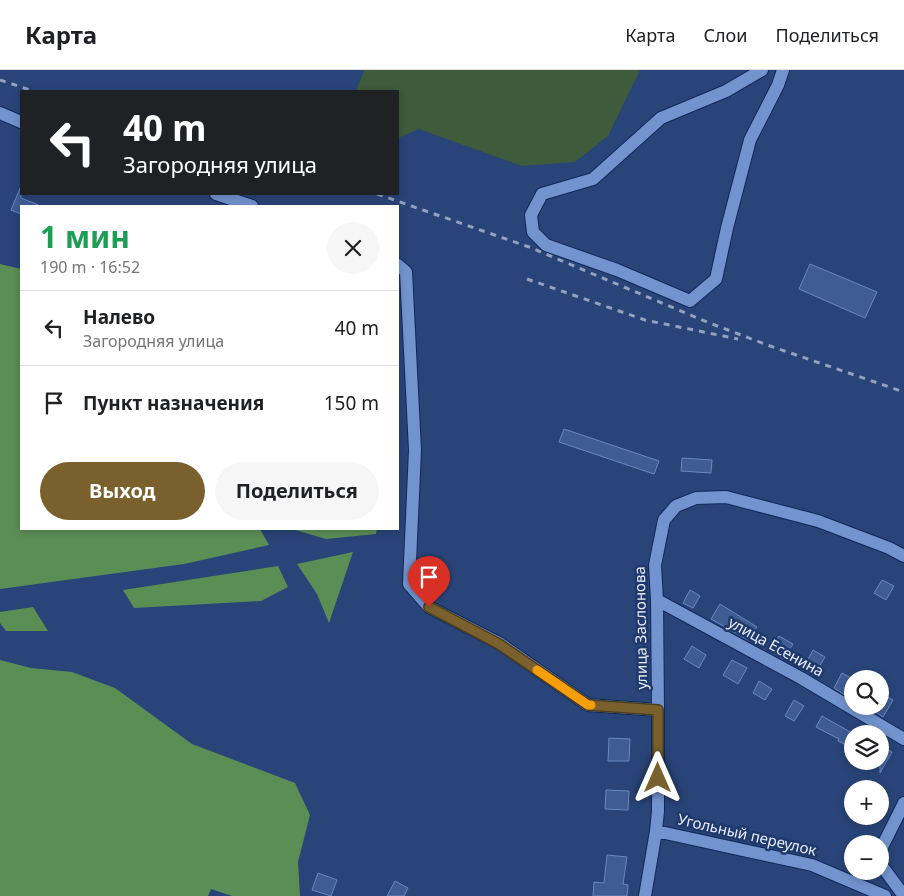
<!DOCTYPE html>
<html lang="ru">
<meta charset="utf-8">
<style>
body{margin:0;font-family:"Noto Sans",sans-serif;background:#f6f6f6;color:#202124;height:100vh;display:flex;flex-direction:column;font-size:19px;white-space:nowrap}
*{box-sizing:border-box;margin:0}
p{font-size:16px;color:#757577}
.icon{flex:none;width:28px;height:28px;fill:none;stroke:currentColor;stroke-width:2;stroke-linecap:round;stroke-linejoin:round}
.map{position:relative;flex:1;overflow:hidden}
.side{position:absolute;left:20px;top:135px;width:379px;height:325px;display:flex;flex-direction:column;background:#fff;border-radius:0px;box-shadow:0 2px 8px #0003}
.side>*{flex:none}
.hud{position:absolute;left:20px;top:20px;width:379px;height:105px;border-radius:0px;box-shadow:0 2px 8px #0003;background:#202124;color:#fff;overflow:hidden}
.tools{position:absolute;left:844px;top:600px;display:grid;gap:10px}
.tools a{display:grid;place-items:center;width:45px;height:45px;border-radius:50%;background:#fff;box-shadow:0 2px 8px #0003;font-size:25px}
.pin{position:absolute;display:grid;place-items:center;width:42px;height:42px;color:#fff;margin:-51px -21px;border-radius:50% 50% 50% 0;rotate:-45deg;box-shadow:0 0 5px #0007}
.pin .icon{rotate:45deg}
.me{position:absolute;width:55px;margin:-28px;rotate:0deg;stroke-linejoin:round;filter:drop-shadow(0 0 4px #0008)}
.turn{display:flex;align-items:center;gap:18px;height:105px;padding:0 20px;font-size:22px}
.turn .icon{width:65px;height:65px;stroke-width:2.5}
.turn b{display:block;font-size:35px;line-height:42px}
.round{display:grid;place-items:center;flex:none;width:52px;height:52px;border-radius:26px;background:#f6f6f6}
.summary{display:flex;align-items:center;justify-content:space-between;height:85px;padding:0 20px}
h1{font-size:30px;font-weight:700;line-height:38px;color:#1e9e55}
.button{display:flex;gap:10px;margin-top:auto;padding:10px 20px}
.button a{flex:1;height:58px;border-radius:30px;background:#79602c;color:#fff;font-size:20px;font-weight:700;line-height:58px;text-align:center}
.button a+a{background:#f6f6f6;color:#202124}
ul{padding:0;list-style:none}
li{display:flex;align-items:center;gap:15px;height:75px;padding:0 20px;border-top:1px solid #e0e0e0}
li div{flex:1}
li b{display:block;font-size:19px}
li em{font-style:normal}
header{display:flex;align-items:center;gap:30px;box-sizing:border-box;height:70px;padding:0 25px;background:#fff;border-bottom:1px solid #e0e0e0}
header strong{font-size:24px}
nav{display:flex;gap:28px;margin-inline-start:auto;font-size:18px}
.map>svg:first-child{display:block}
.green{fill:#3e5b3b}
.forest{fill:#5b8e55}
.building{fill:#3f5c93;stroke:#6989c2}
.lines{fill:none;stroke-linecap:round;stroke-linejoin:round}
.minor-casing{stroke:#10295a;stroke-width:14}
.minor{stroke:#7393ce;stroke-width:12}
.rail{stroke:#91a1c0;stroke-width:3;stroke-dasharray:6 6;stroke-linecap:butt}
.route-casing{stroke:#4f3e1d;stroke-width:12}
.route{stroke:#79602c;stroke-width:9}
.slow{stroke:#f59e0b;stroke-width:9}
.labels{text-anchor:middle;stroke-width:5;stroke-linejoin:round;paint-order:stroke}
.street-label{font-size:15px;fill:#e6edfa;stroke:#1f396c}
</style>
<header>
<strong>Карта</strong>
<nav><a>Карта</a><a>Слои</a><a>Поделиться</a></nav>
</header>
<div class="map">
<svg width="904" height="826" viewBox="0 0 904 826">
<rect width="100%" height="100%" fill="#294478"/>
<path class="green" d="M364,0H640L608,66L575,92L522,96L419,59L398,68V21H356Z"/>
<path class="forest" d="M0,194L21,199V459H260L269,475L184,494L0,519Z
M292,459H377L376,464L326,469Z
M353,482L329,553L317,524L297,494Z
M278,496L288,517L261,531L134,538L123,520Z
M33,537L48,561H6L0,553V542Z
M0,590L31,598L72,602L115,618L192,674L295,713L310,745L298,792L300,826H232L211,819L208,826H0Z"/>
<path class="building" d="M21,116V128L41,136H21V144L11,140Z
M810,194L877,222L865,248L799,219Z
M564,359L659,391L654,404L559,372Z
M682,388L712,390L711,403L681,401Z
M882,510L894,516L886,530L874,523Z
M690,520L700,526L693,538L683,533Z
M720,534L757,557L748,570L711,549Z
M779,566L793,574L783,589L770,581Z
M692,576L706,585L699,598L684,589Z
M813,580L825,587L814,606L803,599Z
M732,590L747,598L738,614L723,605Z
M842,603L853,609L845,625L834,618Z
M759,611L772,619L765,630L753,623Z
M880,623L893,630L883,647L866,636H880Z
M794,630L804,636L794,651L785,646Z
M822,646L852,663V678L838,671L839,669L816,657Z
M609,668L630,669L629,691H608Z
M880,675L892,682L880,703Z
M606,720L629,721L628,740L605,739Z
M607,785L627,787L623,814L628,815L627,826H593L594,812L604,813Z
M318,803L337,810L331,826L312,820Z
M395,811L408,818L404,826H387Z"/>
<g class="lines">
<defs>
<path id="minor" d="M762,0L726,21L661,48L593,109L542,124L531,145L533,162L546,175L617,200L690,231L716,209L727,158L750,70L778,15L783,0
M0,43L21,52
M216,124L252,136
M398,195L406,202L415,380L409,514L429,537L499,573L588,635L658,640
M657,530L801,608L904,669
M656,761L812,795L885,826
M880,781L904,733
M880,791L882,796L904,826
M645,826L656,761L658,741V640L657,530L655,495L664,450L676,436L696,428L726,427L818,451L889,478L904,486"/>
</defs>
<use href="#minor" class="minor-casing"/>
<use href="#minor" class="minor"/>
<path class="rail" d="M0,10L33,21
M377,124L529,177L707,252L770,276L904,322
M527,209L645,250L738,269"/>
</g>
<g class="lines">
<defs>
<path id="route" d="M429,537L499,574L588,635L658,640V708"/>
</defs>
<use href="#route" class="route-casing"/>
<use href="#route" class="route"/>
<path class="slow" d="M537,600L588,635H591"/>
</g>
<g class="labels">
<g class="street-label">
<text transform="translate(641 558) rotate(-91)" y="5">улица Заслонова</text>
<text transform="translate(776 577) rotate(29)" y="5">улица Есенина</text>
<text transform="translate(747 765) rotate(13)" y="5">Угольный переулок</text>
</g>
</g>
</svg>
<div class="tools">
<a><svg class="icon" aria-label="search" viewBox="0 0 24 24"><circle cx="10" cy="10" r="6"/><path d="M15 15l6 6"/></svg></a>
<a><svg class="icon" aria-label="layers" viewBox="0 0 24 24"><path d="M12 4l9 5-9 5-9-5zM3 14l9 5 9-5"/></svg></a>
<a>+</a>
<a>−</a>
</div>
<div class="pin" style="left:429px;top:537px;background:#d93025"><svg class="icon" aria-label="arrive" viewBox="0 0 24 24"><path d="M6 21V4h12l-3 4 3 4H6"/></svg></div>
<svg class="me" style="left:658px;top:708px" viewBox="-20 -20 40 40"><path d="M0-17L14 15 0 8-14 15z" fill="#79602c" stroke="#fff" stroke-width="4"/></svg>
<div class="hud">
<div class="turn"><svg class="icon" aria-label="left" viewBox="0 0 24 24"><path d="M17 20v-9H6M10 6l-5 5 5 5"/></svg><div><b>40 m</b>Загородняя улица</div></div>
</div>
<section class="side">
<div class="summary"><div><h1>1 мин</h1><p>190 m · 16:52</p></div><a class="round"><svg class="icon" aria-label="close" viewBox="0 0 24 24"><path d="M6 6l12 12M18 6L6 18"/></svg></a></div>
<ul>
<li><svg class="icon" aria-label="left" viewBox="0 0 24 24"><path d="M17 20v-9H6M10 6l-5 5 5 5"/></svg><div><b>Налево</b><p>Загородняя улица</p></div><em>40 m</em></li>
<li><svg class="icon" aria-label="arrive" viewBox="0 0 24 24"><path d="M6 21V4h12l-3 4 3 4H6"/></svg><div><b>Пункт назначения</b></div><em>150 m</em></li>
</ul>
<div class="button"><a>Выход</a><a>Поделиться</a></div>
</section>
</div>
